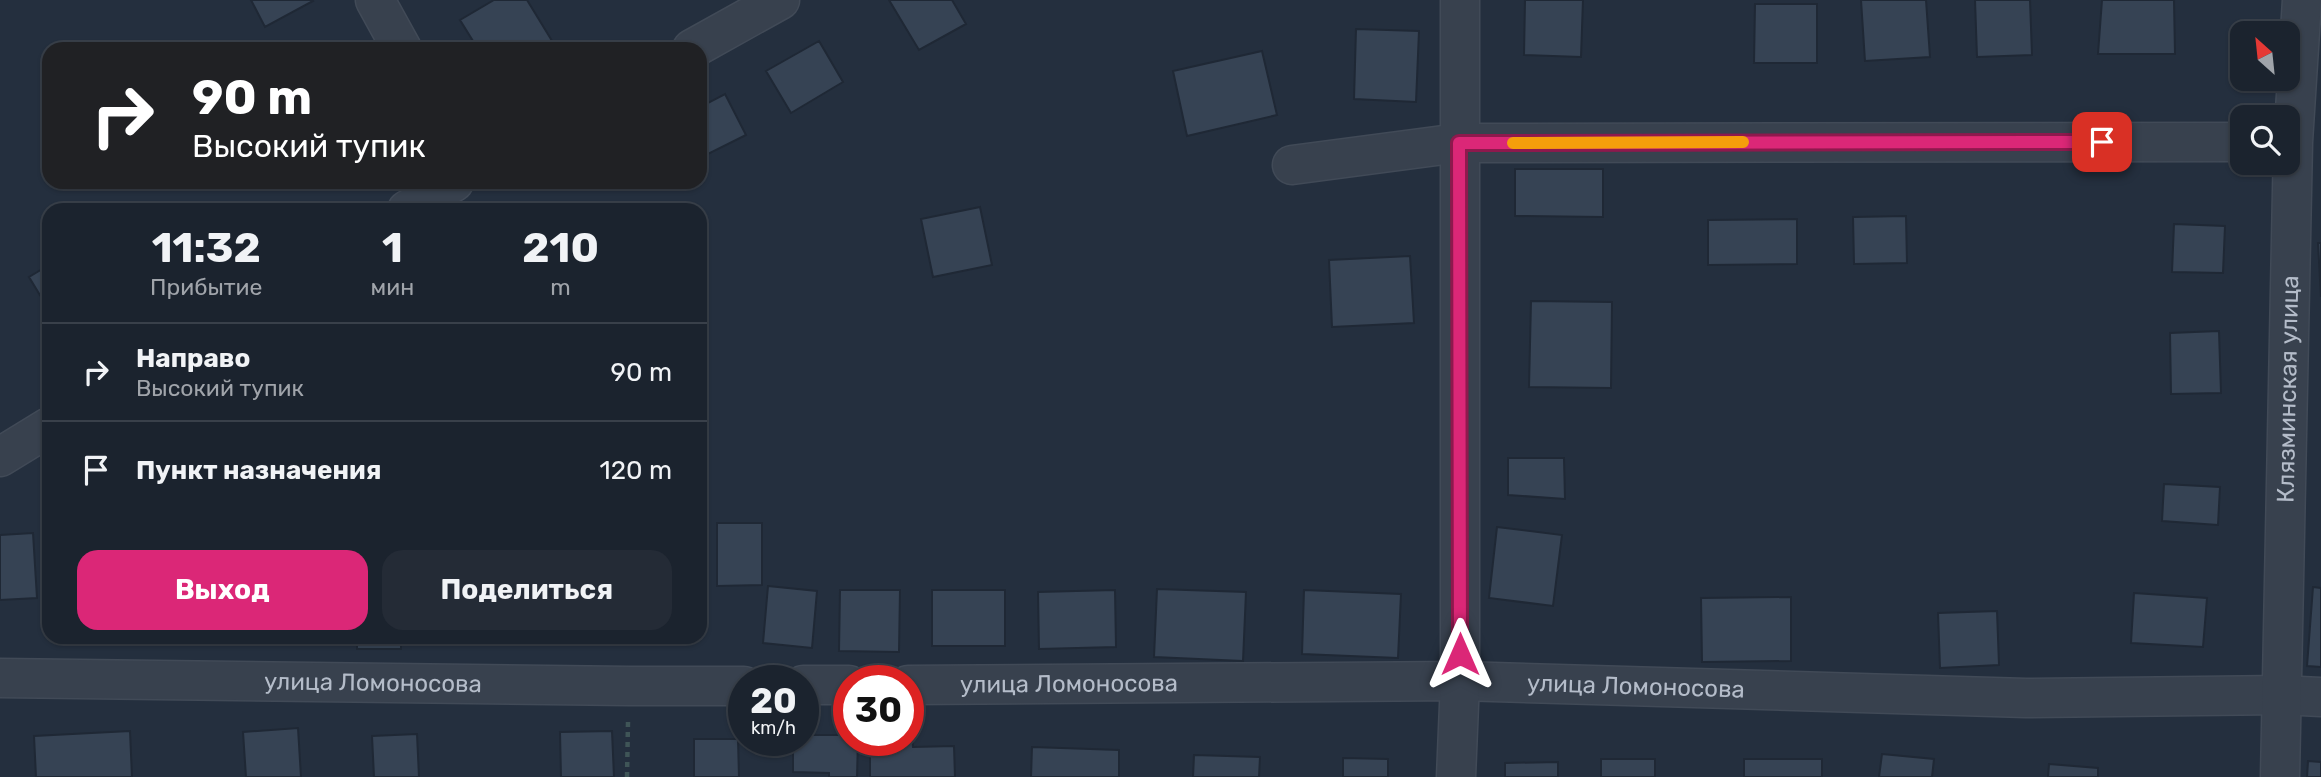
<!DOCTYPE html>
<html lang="ru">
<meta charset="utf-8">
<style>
body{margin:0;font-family:Rubik,sans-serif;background:#242b36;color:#f1f3f6;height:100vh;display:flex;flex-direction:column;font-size:26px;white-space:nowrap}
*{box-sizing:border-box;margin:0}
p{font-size:23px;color:#a0a4aa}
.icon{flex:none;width:38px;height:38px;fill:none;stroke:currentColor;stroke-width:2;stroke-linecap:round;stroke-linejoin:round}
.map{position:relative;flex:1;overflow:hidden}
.panel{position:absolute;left:42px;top:203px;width:665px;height:441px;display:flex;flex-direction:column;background:#1b232e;border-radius:21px;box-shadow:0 2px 5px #0004,0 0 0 2px #39404a}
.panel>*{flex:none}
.guide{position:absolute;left:42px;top:42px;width:665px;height:147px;border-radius:21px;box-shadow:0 2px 5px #0004,0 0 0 2px #39404a;background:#202124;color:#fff;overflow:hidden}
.needle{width:46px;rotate:333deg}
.buttons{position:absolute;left:2230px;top:21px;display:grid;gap:14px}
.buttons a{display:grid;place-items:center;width:70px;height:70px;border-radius:14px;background:#1b232e;box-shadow:0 2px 5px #0004,0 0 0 2px #39404a;font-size:35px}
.speed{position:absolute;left:728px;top:665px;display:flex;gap:14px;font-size:35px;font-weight:700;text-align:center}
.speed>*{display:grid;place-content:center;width:91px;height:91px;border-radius:50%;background:#1b232e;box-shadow:0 2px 5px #0004,0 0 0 2px #39404a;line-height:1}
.speed small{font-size:18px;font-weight:400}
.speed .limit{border:10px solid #d22;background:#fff;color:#111}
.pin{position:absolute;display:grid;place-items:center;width:60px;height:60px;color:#fff;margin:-30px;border-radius:14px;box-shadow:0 4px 10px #0006}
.me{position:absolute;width:77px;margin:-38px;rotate:0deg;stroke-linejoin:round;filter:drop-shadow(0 0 5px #0008)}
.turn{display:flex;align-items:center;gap:24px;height:147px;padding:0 35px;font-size:32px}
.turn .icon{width:91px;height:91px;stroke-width:2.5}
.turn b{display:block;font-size:49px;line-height:60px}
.eta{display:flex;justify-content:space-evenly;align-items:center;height:119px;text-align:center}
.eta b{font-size:42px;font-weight:700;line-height:49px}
.primary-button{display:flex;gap:14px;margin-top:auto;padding:14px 35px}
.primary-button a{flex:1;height:80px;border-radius:21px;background:#db2777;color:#fff;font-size:28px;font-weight:700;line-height:80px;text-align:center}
.primary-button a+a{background:#242b36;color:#f1f3f6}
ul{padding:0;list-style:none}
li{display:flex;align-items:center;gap:21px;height:98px;padding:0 35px;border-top:2px solid #39404a}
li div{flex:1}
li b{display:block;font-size:26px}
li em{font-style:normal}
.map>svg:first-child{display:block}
.building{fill:#364354;stroke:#1f2835;stroke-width:2}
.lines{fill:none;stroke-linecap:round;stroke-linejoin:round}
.minor-casing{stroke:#414a57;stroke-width:41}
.path{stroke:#3f5557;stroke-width:4.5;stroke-dasharray:5 5;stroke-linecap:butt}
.minor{stroke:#38414e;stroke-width:38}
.route-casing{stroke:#8e194d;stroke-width:18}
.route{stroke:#db2777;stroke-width:12}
.slow{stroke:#f59e0b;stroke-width:12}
.labels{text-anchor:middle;stroke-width:7;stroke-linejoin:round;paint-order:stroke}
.street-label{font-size:24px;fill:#b4bcc9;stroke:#1d2633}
</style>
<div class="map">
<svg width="2321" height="777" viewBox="0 0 2321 777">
<rect width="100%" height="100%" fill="#242f3e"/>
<path class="building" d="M251,0H312L313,1L265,27Z
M494,0H527L557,49H478L460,20Z
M889,0H952L966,24L919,50Z
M1525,0H1583L1581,57L1524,55Z
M1861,0H1926L1930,57L1865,61Z
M1975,0H2030L2032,55L1977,57Z
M2102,0H2174L2175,54H2098Z
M1755,4H1817V63H1754Z
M1356,29L1419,31L1416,102L1354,99Z
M819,41L843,82L791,113L766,71Z
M1262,51L1277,115L1187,136L1173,71Z
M725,94L746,135L700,158V107Z
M1515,169H1603V217L1515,216Z
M980,207L992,265L933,277L921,219Z
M1906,216L1907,263L1854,264L1853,217Z
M1797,219V264L1708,265V220Z
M2174,224L2225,226L2223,273L2172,272Z
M2318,243H2321V297Z
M1410,256L1414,323L1332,327L1329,260Z
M49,265V310L29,277Z
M1531,301L1612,302L1611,388L1529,387Z
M2219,331L2221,393L2171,394L2170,333Z
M1508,458H1564L1565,499L1508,495Z
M2164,484L2220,487L2218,525L2162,521Z
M717,523H762V585L717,586Z
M1497,527L1562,535L1553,606L1489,598Z
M33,533L37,598L0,600V535Z
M768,586L817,591L812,648L763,643Z
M2313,587L2321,588V667L2307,666Z
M1157,589L1246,592L1243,661L1154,657Z
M840,590H900L899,652L839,651Z
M932,590H1005V646H932Z
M1115,590L1116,647L1039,649L1038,592Z
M1304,590L1401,594L1398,658L1302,654Z
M2134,593L2207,598L2203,647L2131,643Z
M1791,597V661L1702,662L1701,598Z
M1997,611L1999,665L1940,668L1938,613Z
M357,637H401V649H357Z
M298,728L301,777H246L243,732Z
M130,731L132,777H36L34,736Z
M612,731L614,777H561L560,732Z
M417,734L419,777H374L372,736Z
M803,735H849V740H858L857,777H829V773L793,772V740H803Z
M908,736H912L913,747L954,746L955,777H870V740H908Z
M694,739H738L739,777H694Z
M1032,747L1119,750V777H1031Z
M1882,754L1934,759L1932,777H1879Z
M1194,755L1260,757L1259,777H1193Z
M1343,758L1388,759V777H1343Z
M1601,759H1655V777H1601Z
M1744,759H1822V777H1744Z
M2308,761L2321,762V777H2307Z
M1558,762V777H1505V763Z
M2049,764L2098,768V777H2048Z"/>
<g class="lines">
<defs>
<g id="minor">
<path d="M375,0L402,49"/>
<path d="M692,49L780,0"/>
<path d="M1292,165L1459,143L2242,142"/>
<path d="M407,210L454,182"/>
<path d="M0,457L49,427"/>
<path id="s1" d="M0,678L629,686H744"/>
<path d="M803,685H849"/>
<path id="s2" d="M908,685L1460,681L2026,698L2283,695L2321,697"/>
<path d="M1456,777L1460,681V0"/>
<path id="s3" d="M2280,777L2293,142L2302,0"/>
</g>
</defs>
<use href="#minor" class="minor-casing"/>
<path class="path" d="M627,777L628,722"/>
<use href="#minor" class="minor"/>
</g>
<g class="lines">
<defs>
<path id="route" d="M1460,654L1459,143L2102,142"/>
</defs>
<use href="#route" class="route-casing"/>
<use href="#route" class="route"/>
<path class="slow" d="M1513,143L1743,142"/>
</g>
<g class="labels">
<g class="street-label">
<text dy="8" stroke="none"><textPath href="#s3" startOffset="388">Клязминская улица</textPath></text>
<text dy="8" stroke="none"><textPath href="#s1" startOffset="373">улица Ломоносова</textPath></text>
<text dy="8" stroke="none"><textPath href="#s2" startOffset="161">улица Ломоносова</textPath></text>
<text dy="8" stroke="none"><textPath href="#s2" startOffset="728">улица Ломоносова</textPath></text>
</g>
</g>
</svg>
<div class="buttons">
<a><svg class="needle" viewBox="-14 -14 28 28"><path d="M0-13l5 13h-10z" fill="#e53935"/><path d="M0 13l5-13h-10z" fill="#a0a4aa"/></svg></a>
<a><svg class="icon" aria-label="search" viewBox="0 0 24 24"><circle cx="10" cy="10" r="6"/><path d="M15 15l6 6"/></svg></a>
</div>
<div class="speed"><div>20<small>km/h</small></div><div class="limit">30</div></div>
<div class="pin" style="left:2102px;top:142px;background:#d93025"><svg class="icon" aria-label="arrive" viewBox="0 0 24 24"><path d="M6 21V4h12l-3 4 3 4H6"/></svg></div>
<svg class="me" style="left:1460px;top:654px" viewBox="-20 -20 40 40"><path d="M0-17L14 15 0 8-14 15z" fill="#db2777" stroke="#fff" stroke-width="4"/></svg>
<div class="guide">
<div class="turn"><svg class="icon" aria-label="right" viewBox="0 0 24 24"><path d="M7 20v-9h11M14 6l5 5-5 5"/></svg><div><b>90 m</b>Высокий тупик</div></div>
</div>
<section class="panel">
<div class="eta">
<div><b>11:32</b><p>Прибытие</p></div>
<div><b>1</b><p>мин</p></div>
<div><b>210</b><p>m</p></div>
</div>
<ul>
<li><svg class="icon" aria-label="right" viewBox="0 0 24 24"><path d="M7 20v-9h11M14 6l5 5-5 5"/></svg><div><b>Направо</b><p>Высокий тупик</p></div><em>90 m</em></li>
<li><svg class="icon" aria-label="arrive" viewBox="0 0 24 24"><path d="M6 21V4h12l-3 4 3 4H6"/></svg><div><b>Пункт назначения</b></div><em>120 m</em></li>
</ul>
<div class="primary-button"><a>Выход</a><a>Поделиться</a></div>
</section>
</div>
